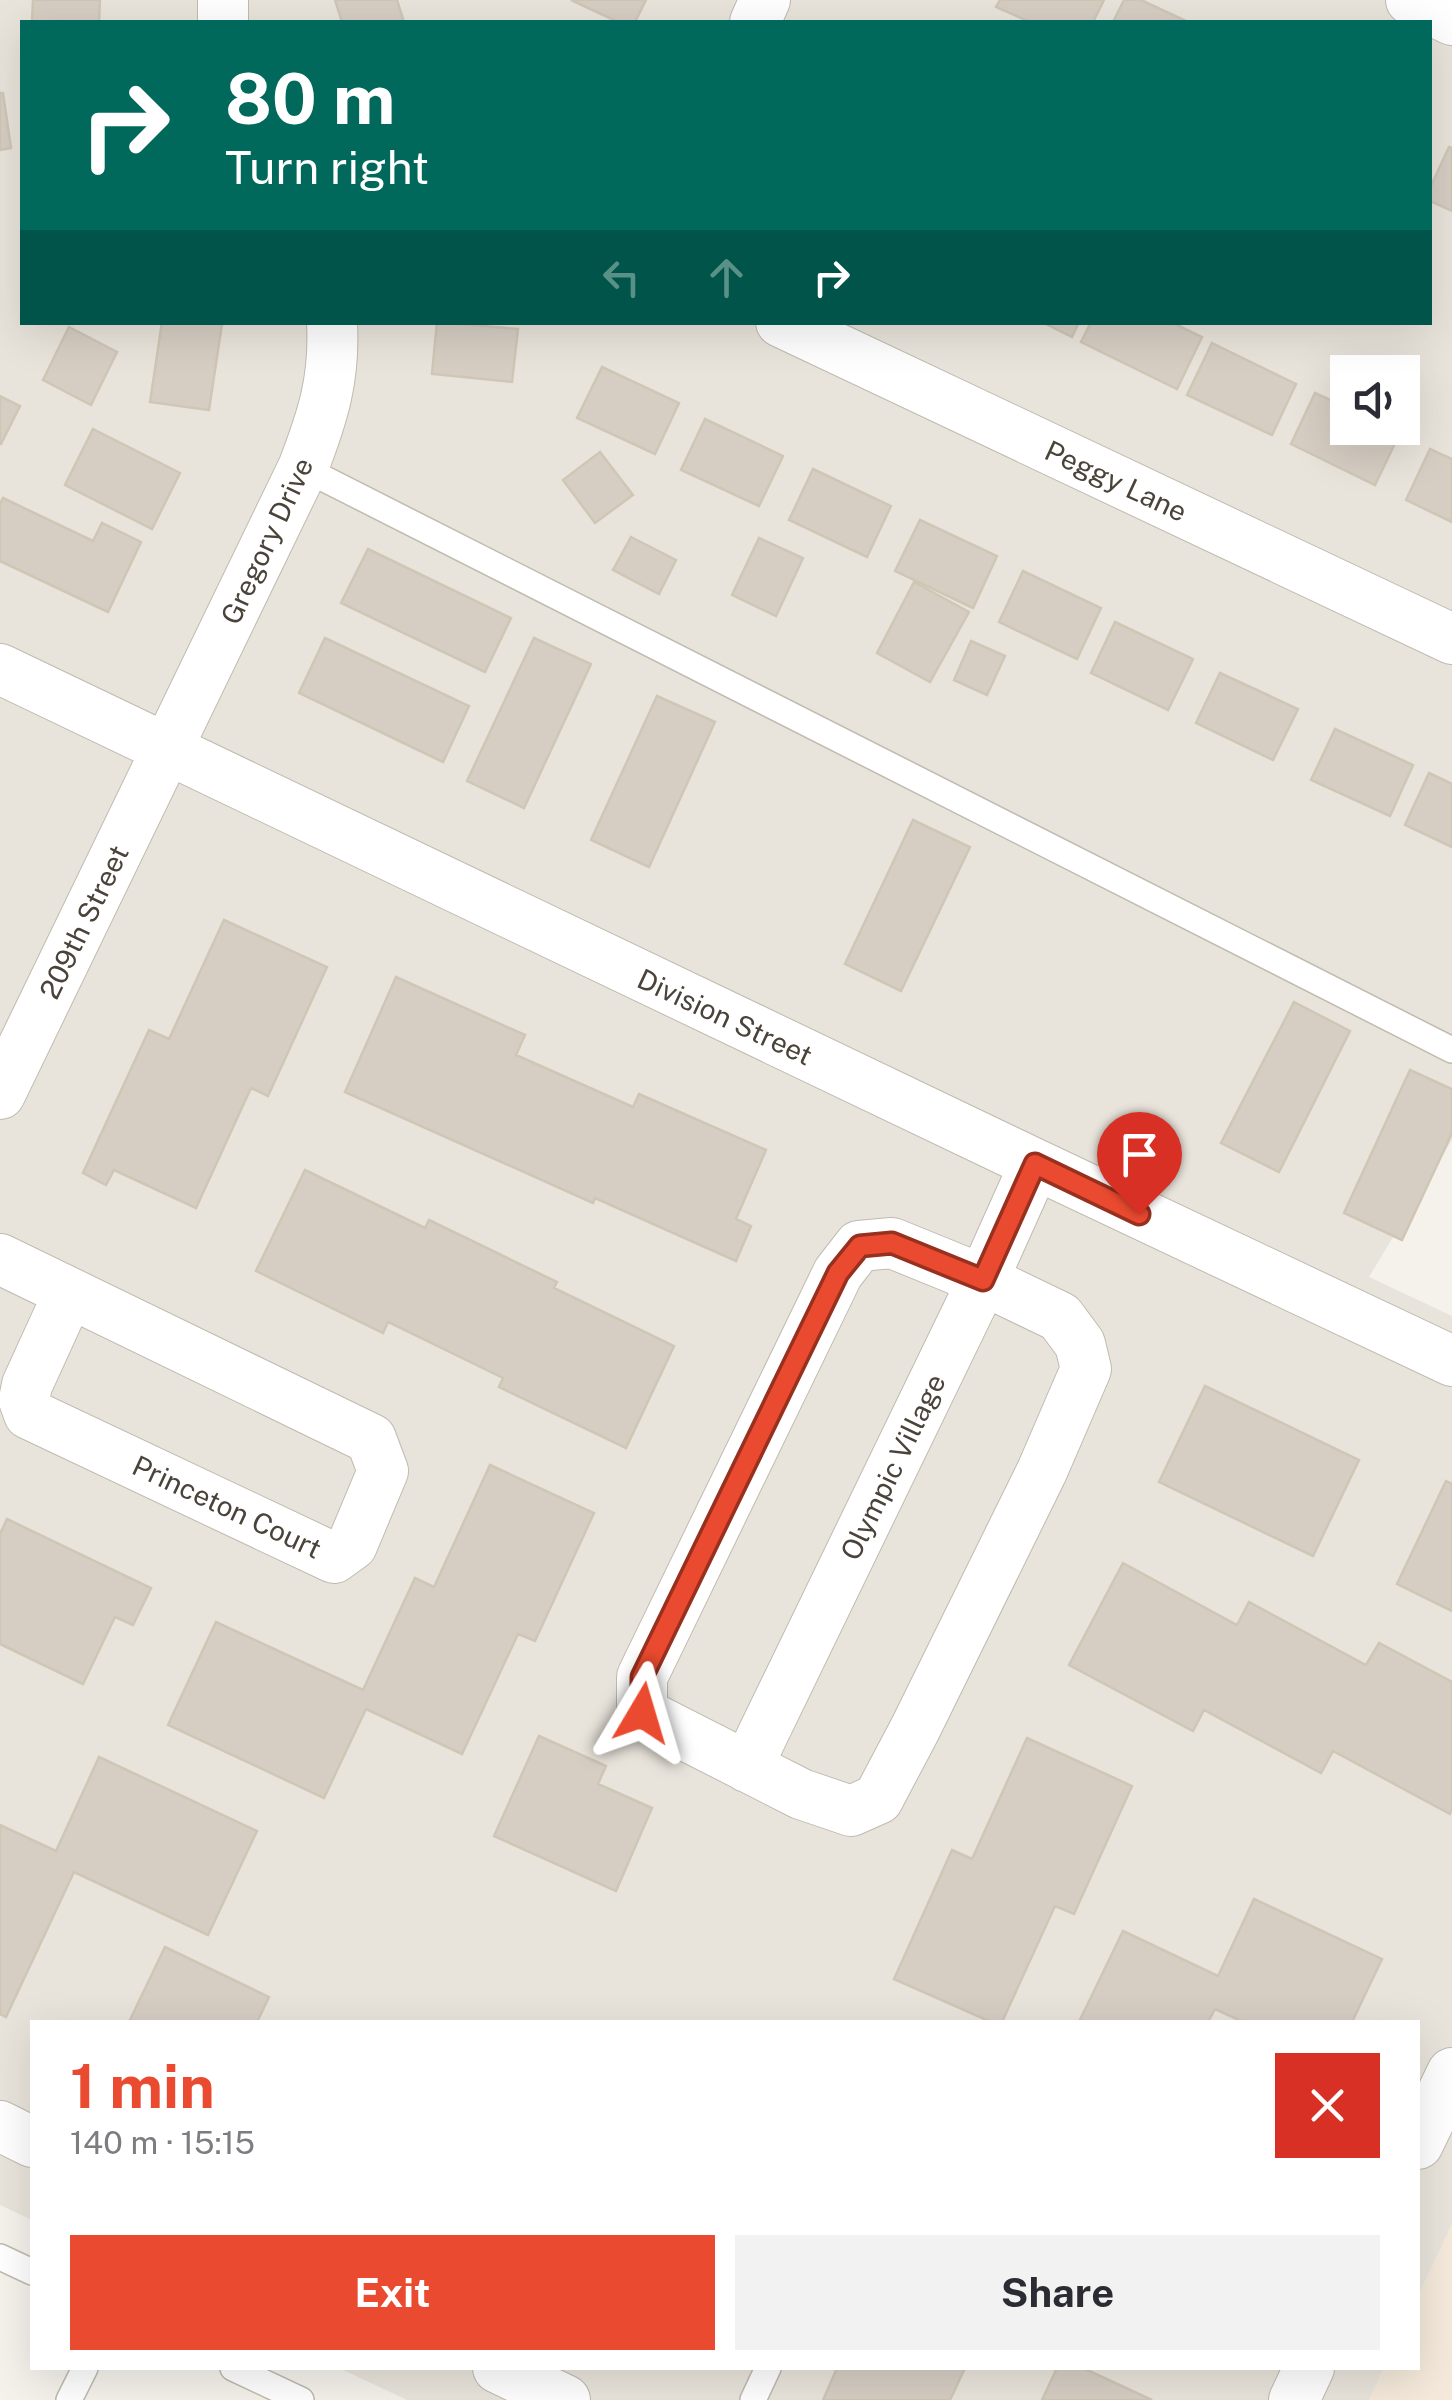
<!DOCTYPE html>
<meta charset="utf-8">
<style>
body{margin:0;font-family:"Public Sans",sans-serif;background:#f2f2f3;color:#2b2b33;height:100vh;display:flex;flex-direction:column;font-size:38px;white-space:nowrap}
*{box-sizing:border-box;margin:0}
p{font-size:32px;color:#7c7c81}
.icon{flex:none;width:55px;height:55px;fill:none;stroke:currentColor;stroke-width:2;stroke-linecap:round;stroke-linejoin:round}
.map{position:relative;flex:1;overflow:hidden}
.sheet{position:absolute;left:30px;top:2020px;width:1390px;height:350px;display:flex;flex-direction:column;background:#fff;border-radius:0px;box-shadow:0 10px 40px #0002}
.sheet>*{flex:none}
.hud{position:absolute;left:20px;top:20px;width:1412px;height:305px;border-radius:0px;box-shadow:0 10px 40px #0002;background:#00695c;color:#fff;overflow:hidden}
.buttons{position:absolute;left:1330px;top:355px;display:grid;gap:20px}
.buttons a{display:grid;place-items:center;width:90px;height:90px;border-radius:0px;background:#fff;box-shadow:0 10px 40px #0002;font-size:50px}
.pin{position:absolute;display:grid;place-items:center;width:85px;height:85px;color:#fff;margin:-102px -42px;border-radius:50% 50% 50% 0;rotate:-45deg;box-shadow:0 0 10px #0007}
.pin .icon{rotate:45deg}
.me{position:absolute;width:110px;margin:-55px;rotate:7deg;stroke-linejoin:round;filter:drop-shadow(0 0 8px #0008)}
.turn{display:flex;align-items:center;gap:35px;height:210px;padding:0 40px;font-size:45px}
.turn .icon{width:130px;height:130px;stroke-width:2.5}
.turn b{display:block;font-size:70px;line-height:85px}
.lanes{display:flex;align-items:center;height:95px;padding:0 40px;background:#0003;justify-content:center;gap:50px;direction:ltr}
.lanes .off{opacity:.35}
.round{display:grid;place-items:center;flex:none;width:105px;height:105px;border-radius:0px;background:#f2f2f3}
.headline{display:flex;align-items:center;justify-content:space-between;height:170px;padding:0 40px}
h1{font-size:60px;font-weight:700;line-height:75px;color:#ea4a2f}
.primary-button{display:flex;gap:20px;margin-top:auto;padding:20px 40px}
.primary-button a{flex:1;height:115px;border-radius:0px;background:#ea4a2f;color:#fff;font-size:40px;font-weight:700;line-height:115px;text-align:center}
.primary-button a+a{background:#f2f2f3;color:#2b2b33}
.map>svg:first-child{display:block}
.residential{fill:#e9e4db;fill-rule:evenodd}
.commercial{fill:#f4e9da}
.building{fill:#d6cec3;stroke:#d0c6b6;stroke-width:2.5}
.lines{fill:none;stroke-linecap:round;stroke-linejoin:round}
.service-casing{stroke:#c0baaf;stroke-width:28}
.minor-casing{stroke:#c0baaf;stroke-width:52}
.service{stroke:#fff;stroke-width:25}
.minor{stroke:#fff;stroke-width:50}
.route-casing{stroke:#98301f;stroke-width:25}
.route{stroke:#ea4a2f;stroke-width:18}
.labels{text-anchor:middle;stroke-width:8;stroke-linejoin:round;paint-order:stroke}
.street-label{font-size:28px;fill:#49433a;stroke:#fff}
</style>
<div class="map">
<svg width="1452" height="2400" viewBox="0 0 1452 2400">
<rect width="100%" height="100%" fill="#f5f2ec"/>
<path class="residential" d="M0,0H1452V1140L1369,1277L1452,1316V2224L1418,2297V2022H32V2220L0,2205ZM22,22H1430V322H22ZM1348,372H1402V428H1348Z
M339,2368H1384L1369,2400H407Z"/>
<path class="commercial" d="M1452,2224V2400H1369L1384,2368H1418V2297Z"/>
<path class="building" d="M33,0H100L99,22H32Z
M335,0H397L404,22H342Z
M571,0H646L635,22H618Z
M1000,0H1104L1093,22H1030L996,7Z
M1124,0H1141L1188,22H1113Z
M0,93H3L11,148L0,150Z
M1449,147L1452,148V211L1430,201V188Z
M162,322L222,324L209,410L150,402Z
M437,322L518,329L512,382L432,374Z
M1042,322H1079L1072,337Z
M1091,322H1171L1202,337L1177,389L1081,342Z
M69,327L117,352L91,405L43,380Z
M1212,343L1296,384L1272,435L1187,395Z
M602,367L679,403L655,454L577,418Z
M1315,393L1348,408V428H1388L1400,433L1375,485L1291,444Z
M0,396L20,406L1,444H0Z
M705,419L783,456L759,506L681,470Z
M93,429L180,473L152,529L65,485Z
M1430,449L1452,459V522L1406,500Z
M600,452L633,495L595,523L563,480Z
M813,469L891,506L867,557L789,520Z
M3,498L93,541L102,523L141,542L108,612L0,561V504Z
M920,520L997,556L973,608L895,571Z
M631,537L676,560L659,594L613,570Z
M759,538L803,558L776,616L732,595Z
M368,549L511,618L485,672L341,603Z
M1023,571L1101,608L1077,659L999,622Z
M914,582L969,612L930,682L877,653Z
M1115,622L1193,659L1168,710L1091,673Z
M325,638L469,706L443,762L299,693Z
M534,638L591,664L524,808L467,781Z
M971,641L1005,656L987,695L954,680Z
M1220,673L1298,709L1273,760L1196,723Z
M657,696L715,722L649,867L591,840Z
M1335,729L1413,765L1390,816L1311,780Z
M1429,773L1452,784V847L1405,825Z
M913,820L970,847L901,991L845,964Z
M224,920L327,967L268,1096L251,1088L196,1208L114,1170L106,1185L83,1173L149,1030L169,1039Z
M396,977L525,1035L516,1055L633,1107L639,1094L766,1150L736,1219L751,1226L736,1261L595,1198L593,1203L345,1092Z
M1294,1002L1350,1031L1279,1172L1221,1143Z
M1410,1070L1452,1089V1133L1402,1240L1344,1213Z
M305,1170L425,1228L429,1220L557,1282L554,1288L674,1346L626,1448L499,1387L503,1378L388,1322L383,1333L256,1271Z
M1205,1386L1359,1460L1313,1556L1159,1482Z
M490,1465L594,1513L535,1641L518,1634L462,1754L366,1709L324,1798L168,1725L216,1622L363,1690L415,1578L434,1587Z
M1446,1481L1452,1484V1611L1397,1584Z
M7,1519L151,1588L133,1625L115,1617L83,1684L0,1644V1534Z
M1123,1563L1237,1625L1249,1602L1366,1665L1379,1643L1452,1682V1809L1450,1814L1333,1751L1321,1773L1204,1710L1193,1731L1069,1665Z
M539,1736L606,1766L598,1784L652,1808L616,1891L494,1836Z
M1027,1738L1132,1786L1074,1914L1055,1906L1002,2022H991L894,1979L952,1850L972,1859Z
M99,1757L257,1831L208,1935L74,1872L6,2017L0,2014V1825L56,1851Z
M1254,1899L1382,1959L1352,2022H1243L1215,2009L1208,2022H1079L1123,1931L1218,1976Z
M165,1947L269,1997L257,2022H129Z
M837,2368H965L950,2400H823Z
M1057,2368H1083L1152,2400H1042Z"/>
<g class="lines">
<defs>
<path id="service" d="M303,468L1452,1050
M0,2257L32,2272
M233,2368L301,2400
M69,2400L85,2368
M753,2400L768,2368"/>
<path id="minor" d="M1411,0L1452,20
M223,22V0
M755,22L765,0
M781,322L1452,639
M0,669L1035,1164L1452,1361
M0,1094L303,468C323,416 335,379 332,322
M892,1243L983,1280L1060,1317L1080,1344L1086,1369L1042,1471L915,1729L878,1799L851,1811L801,1794L642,1713V1677L838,1273L859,1246Z
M0,1259L371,1439L383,1471L352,1545L334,1558L29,1414L24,1400L27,1385L69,1293
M747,1767L983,1280L1035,1164
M0,2126L32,2142
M1418,2144L1452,2073
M498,2368L565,2400
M1294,2400L1309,2368"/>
</defs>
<use href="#service" class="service-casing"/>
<use href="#minor" class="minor-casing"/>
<use href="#service" class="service"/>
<use href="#minor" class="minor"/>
</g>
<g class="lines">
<defs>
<path id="route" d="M642,1713V1677L838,1273L860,1246L892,1243L983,1280L1035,1164L1139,1214"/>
</defs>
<use href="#route" class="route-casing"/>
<use href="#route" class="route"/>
</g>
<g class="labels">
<g class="street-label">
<text transform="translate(1116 481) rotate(25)" y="10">Peggy Lane</text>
<text transform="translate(267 541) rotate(-65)" y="10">Gregory Drive</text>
<text transform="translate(84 922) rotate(-64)" y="10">209th Street</text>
<text transform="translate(725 1017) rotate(25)" y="10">Division Street</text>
<text transform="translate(893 1467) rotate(-64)" y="10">Olympic Village</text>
<text transform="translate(227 1507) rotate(25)" y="10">Princeton Court</text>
</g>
</g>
</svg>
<div class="buttons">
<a><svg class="icon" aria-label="sound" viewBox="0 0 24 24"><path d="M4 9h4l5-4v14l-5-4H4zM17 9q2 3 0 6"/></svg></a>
</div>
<div class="pin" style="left:1139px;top:1214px;background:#d93025"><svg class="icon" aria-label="arrive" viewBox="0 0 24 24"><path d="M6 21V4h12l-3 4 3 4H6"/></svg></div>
<svg class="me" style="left:642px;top:1713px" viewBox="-20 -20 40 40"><path d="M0-17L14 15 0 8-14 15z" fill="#ea4a2f" stroke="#fff" stroke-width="4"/></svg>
<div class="hud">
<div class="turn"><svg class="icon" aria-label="right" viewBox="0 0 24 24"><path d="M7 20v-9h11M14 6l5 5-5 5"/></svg><div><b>80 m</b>Turn right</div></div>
<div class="lanes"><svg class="icon off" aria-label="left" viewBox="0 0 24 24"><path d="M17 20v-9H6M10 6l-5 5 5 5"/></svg><svg class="icon off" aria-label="ahead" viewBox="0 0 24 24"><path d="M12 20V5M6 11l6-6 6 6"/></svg><svg class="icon" aria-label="right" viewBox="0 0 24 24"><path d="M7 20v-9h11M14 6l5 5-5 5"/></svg></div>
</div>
<section class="sheet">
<div class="headline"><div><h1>1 min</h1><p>140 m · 15:15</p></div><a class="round" style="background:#d93025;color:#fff"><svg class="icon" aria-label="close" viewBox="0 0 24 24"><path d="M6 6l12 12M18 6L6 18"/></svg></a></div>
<div class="primary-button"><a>Exit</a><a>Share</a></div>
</section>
</div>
